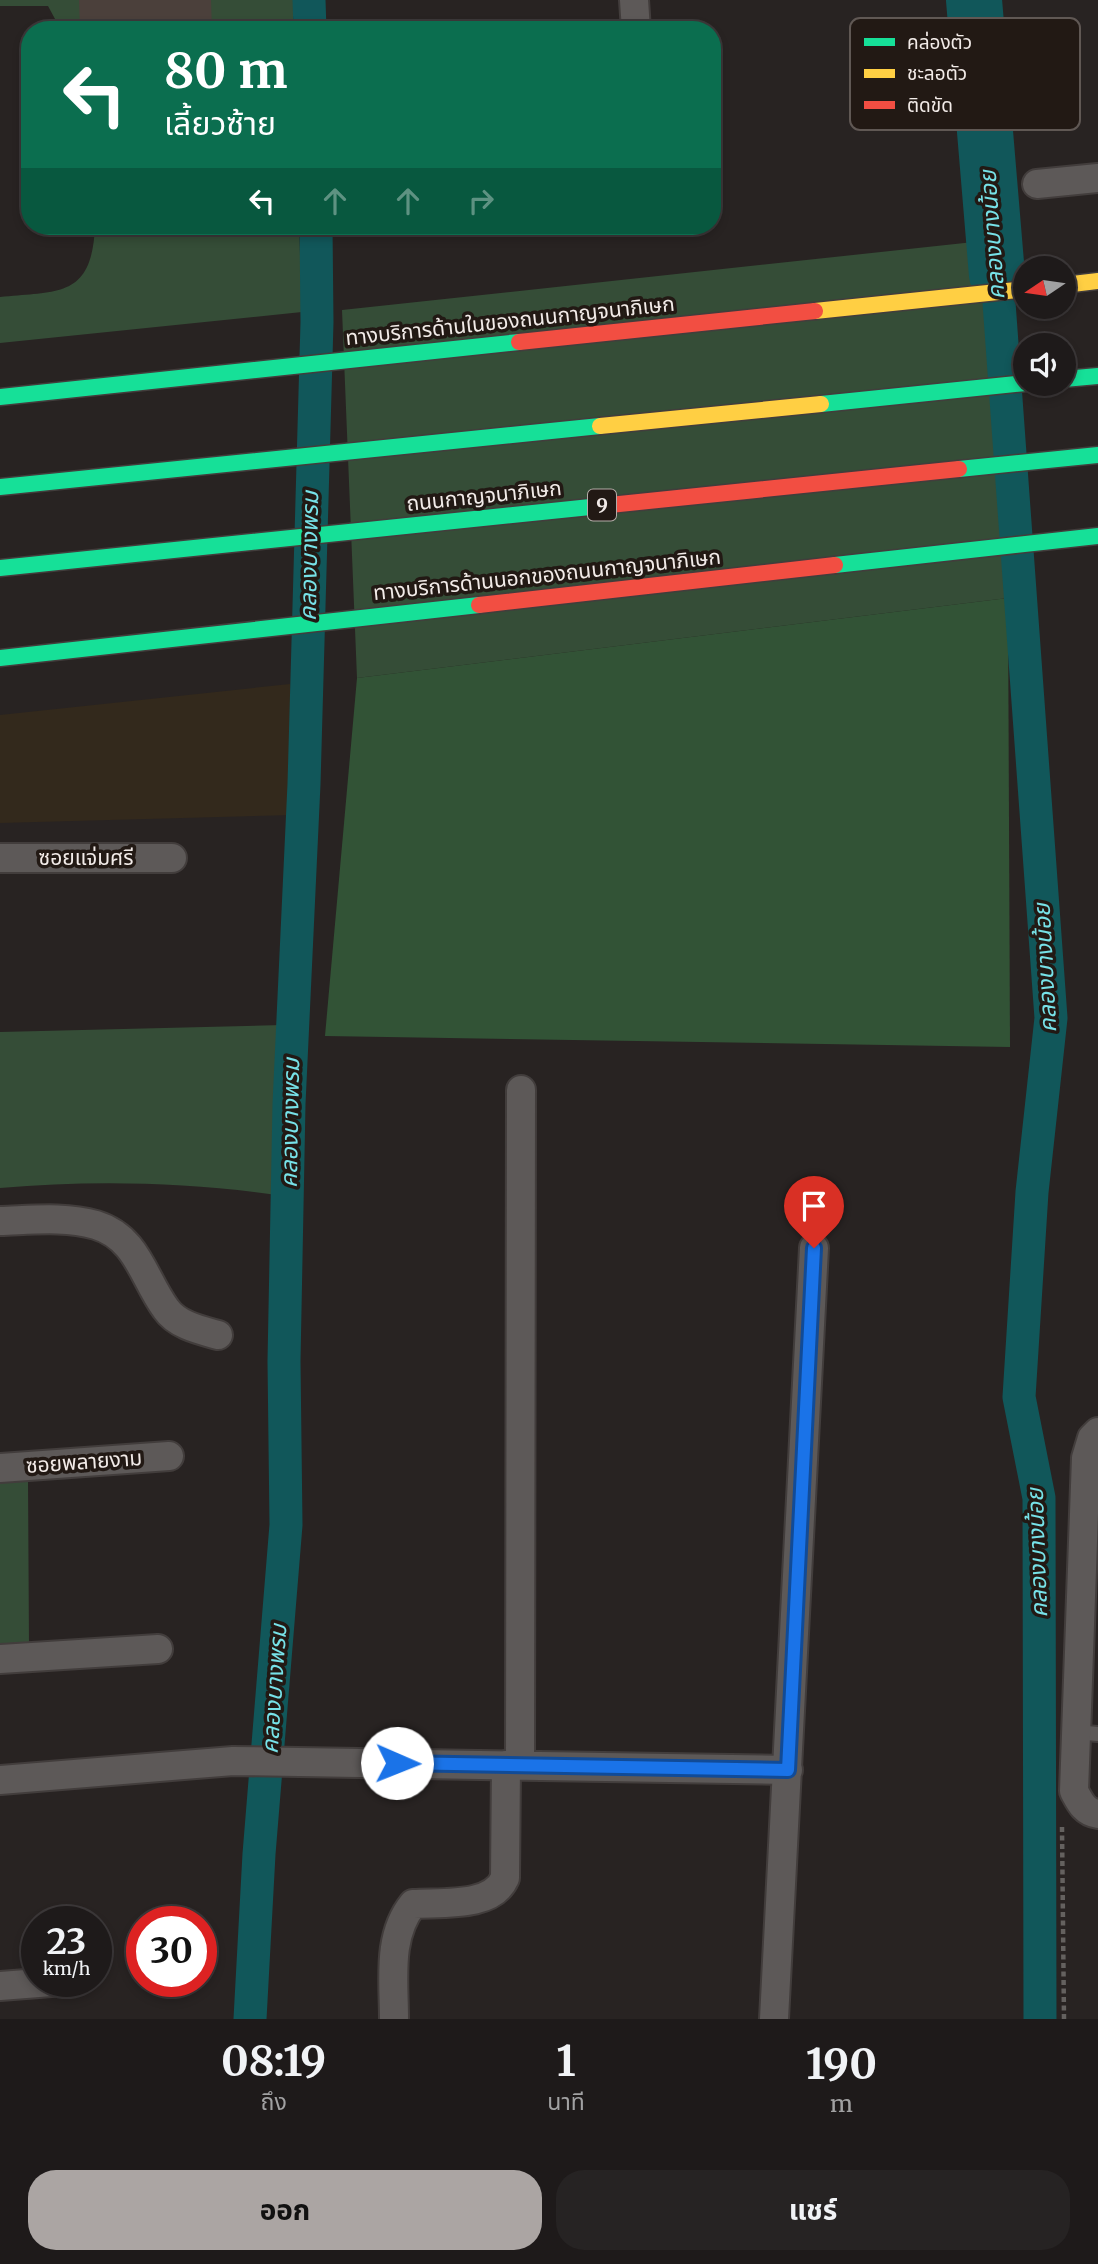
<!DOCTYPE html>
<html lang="th">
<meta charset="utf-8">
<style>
body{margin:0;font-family:Merriweather,"Noto Sans Thai",serif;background:#262323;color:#f1f3f6;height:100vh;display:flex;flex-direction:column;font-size:26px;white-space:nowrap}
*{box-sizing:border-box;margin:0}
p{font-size:23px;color:#a1a1a2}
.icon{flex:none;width:38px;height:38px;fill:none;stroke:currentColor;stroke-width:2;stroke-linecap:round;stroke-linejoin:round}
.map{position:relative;height:2019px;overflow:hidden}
.panel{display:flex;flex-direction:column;background:#1e1a1a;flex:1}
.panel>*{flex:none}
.top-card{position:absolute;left:21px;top:21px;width:700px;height:214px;border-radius:28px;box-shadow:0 4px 10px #0003,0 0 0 2px #3c3839;background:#0b6e4f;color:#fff;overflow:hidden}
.needle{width:46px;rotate:257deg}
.tools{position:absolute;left:1013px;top:256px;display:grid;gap:14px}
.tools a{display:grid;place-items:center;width:63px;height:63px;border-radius:50%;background:#1e1a1a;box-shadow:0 4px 10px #0003,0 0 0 2px #3c3839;font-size:35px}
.speed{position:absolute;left:21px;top:1906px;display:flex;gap:14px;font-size:35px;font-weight:700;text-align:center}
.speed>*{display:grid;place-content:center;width:91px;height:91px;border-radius:50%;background:#1e1a1a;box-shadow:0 4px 10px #0003,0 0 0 2px #3c3839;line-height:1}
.speed small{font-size:18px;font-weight:400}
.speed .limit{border:10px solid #d22;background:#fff;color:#111}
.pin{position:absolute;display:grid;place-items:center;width:60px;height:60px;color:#fff;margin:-72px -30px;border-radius:50% 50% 50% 0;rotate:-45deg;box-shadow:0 0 7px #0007}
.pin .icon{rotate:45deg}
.me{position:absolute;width:77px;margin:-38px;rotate:91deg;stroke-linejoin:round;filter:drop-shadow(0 0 5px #0008)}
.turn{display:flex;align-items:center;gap:24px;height:147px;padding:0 28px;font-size:32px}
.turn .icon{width:91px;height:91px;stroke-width:2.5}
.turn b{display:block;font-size:49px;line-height:60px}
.lanes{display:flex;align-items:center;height:66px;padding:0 28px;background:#0003;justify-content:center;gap:35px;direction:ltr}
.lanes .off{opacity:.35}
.eta{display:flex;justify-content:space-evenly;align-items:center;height:119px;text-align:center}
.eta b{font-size:42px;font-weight:700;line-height:49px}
.button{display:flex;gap:14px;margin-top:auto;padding:14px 28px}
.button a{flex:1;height:80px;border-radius:28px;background:#aba5a3;color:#111;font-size:28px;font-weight:700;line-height:80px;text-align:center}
.button a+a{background:#262323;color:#f1f3f6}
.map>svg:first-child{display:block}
.commercial{fill:#33291c}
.green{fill:#354d37}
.forest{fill:#325336}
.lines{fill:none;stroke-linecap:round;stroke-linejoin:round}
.canal{stroke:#11575a;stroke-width:33}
.river{stroke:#11575a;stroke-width:56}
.building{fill:#4b403b}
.lane-casing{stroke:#423d3c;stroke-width:18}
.street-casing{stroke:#423d3c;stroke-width:32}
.fast-casing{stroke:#423d3c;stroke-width:19}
.slow-casing{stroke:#423d3c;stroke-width:19}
.jam-casing{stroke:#423d3c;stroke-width:19}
.path{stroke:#64615f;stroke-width:4.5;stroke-dasharray:5 3.5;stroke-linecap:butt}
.lane{stroke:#5d5958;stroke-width:14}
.street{stroke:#5d5958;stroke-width:28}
.fast{stroke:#16e098;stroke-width:16}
.slow{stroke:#ffcf43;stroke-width:16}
.jam{stroke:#f24e42;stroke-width:16}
.route-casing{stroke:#114b97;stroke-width:18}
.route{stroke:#1a73e8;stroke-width:12}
.labels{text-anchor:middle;stroke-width:7;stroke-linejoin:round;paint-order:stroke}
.shield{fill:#221914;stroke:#b4aca8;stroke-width:2}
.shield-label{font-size:19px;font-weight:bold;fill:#f2ebe8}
.street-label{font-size:21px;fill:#f2ebe8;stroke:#221914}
.water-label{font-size:23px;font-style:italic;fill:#77e2e8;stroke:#221914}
.key{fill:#221914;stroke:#605854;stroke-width:2}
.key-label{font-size:19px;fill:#f2ebe8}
</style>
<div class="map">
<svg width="1098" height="2019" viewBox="0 0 1098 2019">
<rect width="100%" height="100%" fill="#282322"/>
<path class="commercial" d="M290,684L294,815L0,823V715Z"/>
<path class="green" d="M0,0H293V30H61L48,6H0Z
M95,226H299L302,312L0,343V297C59,291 92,298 95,226Z
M983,241L1008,598L357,678L342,310Z
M282,1025L277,1195C185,1182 92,1180 0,1188V1032Z
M28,1480L29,1643L0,1645V1482Z"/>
<path class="forest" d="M1008,598L1010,1047L325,1036L357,678Z"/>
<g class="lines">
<path class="canal" d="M309,0L310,30
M997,275L1051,1018L1032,1192L1019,1397L1039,1498L1040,2019
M250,2019L259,1854L286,1525L284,1361L289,1104L304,784L317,322L316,226"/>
<path class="river" d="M974,0L997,275"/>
</g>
<path class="building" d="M79,0H211L212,30H80Z"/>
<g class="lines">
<defs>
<path id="lane" d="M1075,1732L1098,1734"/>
<path id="street" d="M634,0L636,30
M1037,184L1098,178
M0,858H172
M0,1221C32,1220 65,1216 96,1225C138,1238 143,1278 166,1309C177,1325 200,1330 218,1335
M1098,1432L1092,1438L1086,1458L1074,1791C1080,1802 1084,1812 1098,1814
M0,1468L169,1456
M0,1659L158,1649
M520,1765L521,1090
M0,1780L233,1761L788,1770
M0,1986L64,1981
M394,2019C394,1980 387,1936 413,1904C442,1902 492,1908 505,1878L506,1765
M774,2019L814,1248"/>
<path id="fast" d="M1064,379L1098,376
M0,397L519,342
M821,404L1026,383
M959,469L1098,455
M0,487L600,426
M835,565L1098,536
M0,568L600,506
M0,658L479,605"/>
<path id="slow" d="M1064,285L1098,281
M815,311L1026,289
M600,426L821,404"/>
<path id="jam" d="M519,342L815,311
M600,506L959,469
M479,605L835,565"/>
</defs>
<use href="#lane" class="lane-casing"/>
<use href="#street" class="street-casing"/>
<use href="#fast" class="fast-casing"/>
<use href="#slow" class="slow-casing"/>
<use href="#jam" class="jam-casing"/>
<path class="path" d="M1062,1827L1064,2019"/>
<use href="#lane" class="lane"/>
<use href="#street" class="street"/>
<use href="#fast" class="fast"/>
<use href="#slow" class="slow"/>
<use href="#jam" class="jam"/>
</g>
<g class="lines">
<defs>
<path id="route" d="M397,1763L788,1770L814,1248"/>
</defs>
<use href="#route" class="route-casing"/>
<use href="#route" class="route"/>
</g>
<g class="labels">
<rect class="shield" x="588" y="489.5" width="28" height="31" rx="5"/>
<g class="shield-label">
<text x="602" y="512">9</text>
</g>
<g class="street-label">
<text transform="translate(510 321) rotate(-6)" y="7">ทางบริการด้านในของถนนกาญจนาภิเษก</text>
<text transform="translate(484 496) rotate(-6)" y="7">ถนนกาญจนาภิเษก</text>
<text transform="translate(547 575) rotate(-6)" y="7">ทางบริการด้านนอกของถนนกาญจนาภิเษก</text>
<text x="86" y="865">ซอยแจ่มศรี</text>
<text transform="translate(84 1462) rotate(-4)" y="7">ซอยพลายงาม</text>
</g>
<g class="water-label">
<text transform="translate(992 235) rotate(-94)" y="8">คลองบางน้อย</text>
<text transform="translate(309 556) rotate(-89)" y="8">คลองบางพรม</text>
<text transform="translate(1045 968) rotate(-93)" y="8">คลองบางน้อย</text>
<text transform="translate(290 1123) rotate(-89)" y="8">คลองบางพรม</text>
<text transform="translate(1037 1553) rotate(-92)" y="8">คลองบางน้อย</text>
<text transform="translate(274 1689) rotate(-86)" y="8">คลองบางพรม</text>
</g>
</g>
<rect x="850" y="18" width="230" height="112" rx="10" class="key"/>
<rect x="864" y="38" width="31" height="8" fill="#16e098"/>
<rect x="864" y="69" width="31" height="9" fill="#ffcf43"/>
<rect x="864" y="101" width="31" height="8" fill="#f24e42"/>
<g class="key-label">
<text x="907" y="49">คล่องตัว</text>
<text x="907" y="80">ชะลอตัว</text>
<text x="907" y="112">ติดขัด</text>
</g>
</svg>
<div class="tools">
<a><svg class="needle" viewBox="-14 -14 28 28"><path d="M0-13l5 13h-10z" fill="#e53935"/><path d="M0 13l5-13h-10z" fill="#a1a1a2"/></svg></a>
<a><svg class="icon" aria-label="sound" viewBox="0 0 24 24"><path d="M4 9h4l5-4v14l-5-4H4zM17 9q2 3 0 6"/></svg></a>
</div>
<div class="speed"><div>23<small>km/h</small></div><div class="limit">30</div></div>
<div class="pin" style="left:814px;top:1248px;background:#d93025"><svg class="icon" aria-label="arrive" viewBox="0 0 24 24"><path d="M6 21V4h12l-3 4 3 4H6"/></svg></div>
<svg class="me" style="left:397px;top:1763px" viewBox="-20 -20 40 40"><circle r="19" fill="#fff"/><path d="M0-13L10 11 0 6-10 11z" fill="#1a73e8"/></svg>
<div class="top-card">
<div class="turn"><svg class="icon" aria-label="left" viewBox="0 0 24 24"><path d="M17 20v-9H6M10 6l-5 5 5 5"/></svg><div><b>80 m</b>เลี้ยวซ้าย</div></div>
<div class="lanes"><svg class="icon" aria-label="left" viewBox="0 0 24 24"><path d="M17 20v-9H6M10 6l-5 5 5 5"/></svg><svg class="icon off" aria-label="ahead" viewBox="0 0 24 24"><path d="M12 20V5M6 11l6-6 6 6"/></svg><svg class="icon off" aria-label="ahead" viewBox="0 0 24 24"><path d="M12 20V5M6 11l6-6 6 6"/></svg><svg class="icon off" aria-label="right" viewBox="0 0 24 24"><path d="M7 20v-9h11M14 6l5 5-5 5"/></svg></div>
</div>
</div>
<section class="panel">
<div class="eta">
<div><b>08:19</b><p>ถึง</p></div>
<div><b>1</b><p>นาที</p></div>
<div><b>190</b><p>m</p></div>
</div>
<div class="button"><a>ออก</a><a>แชร์</a></div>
</section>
